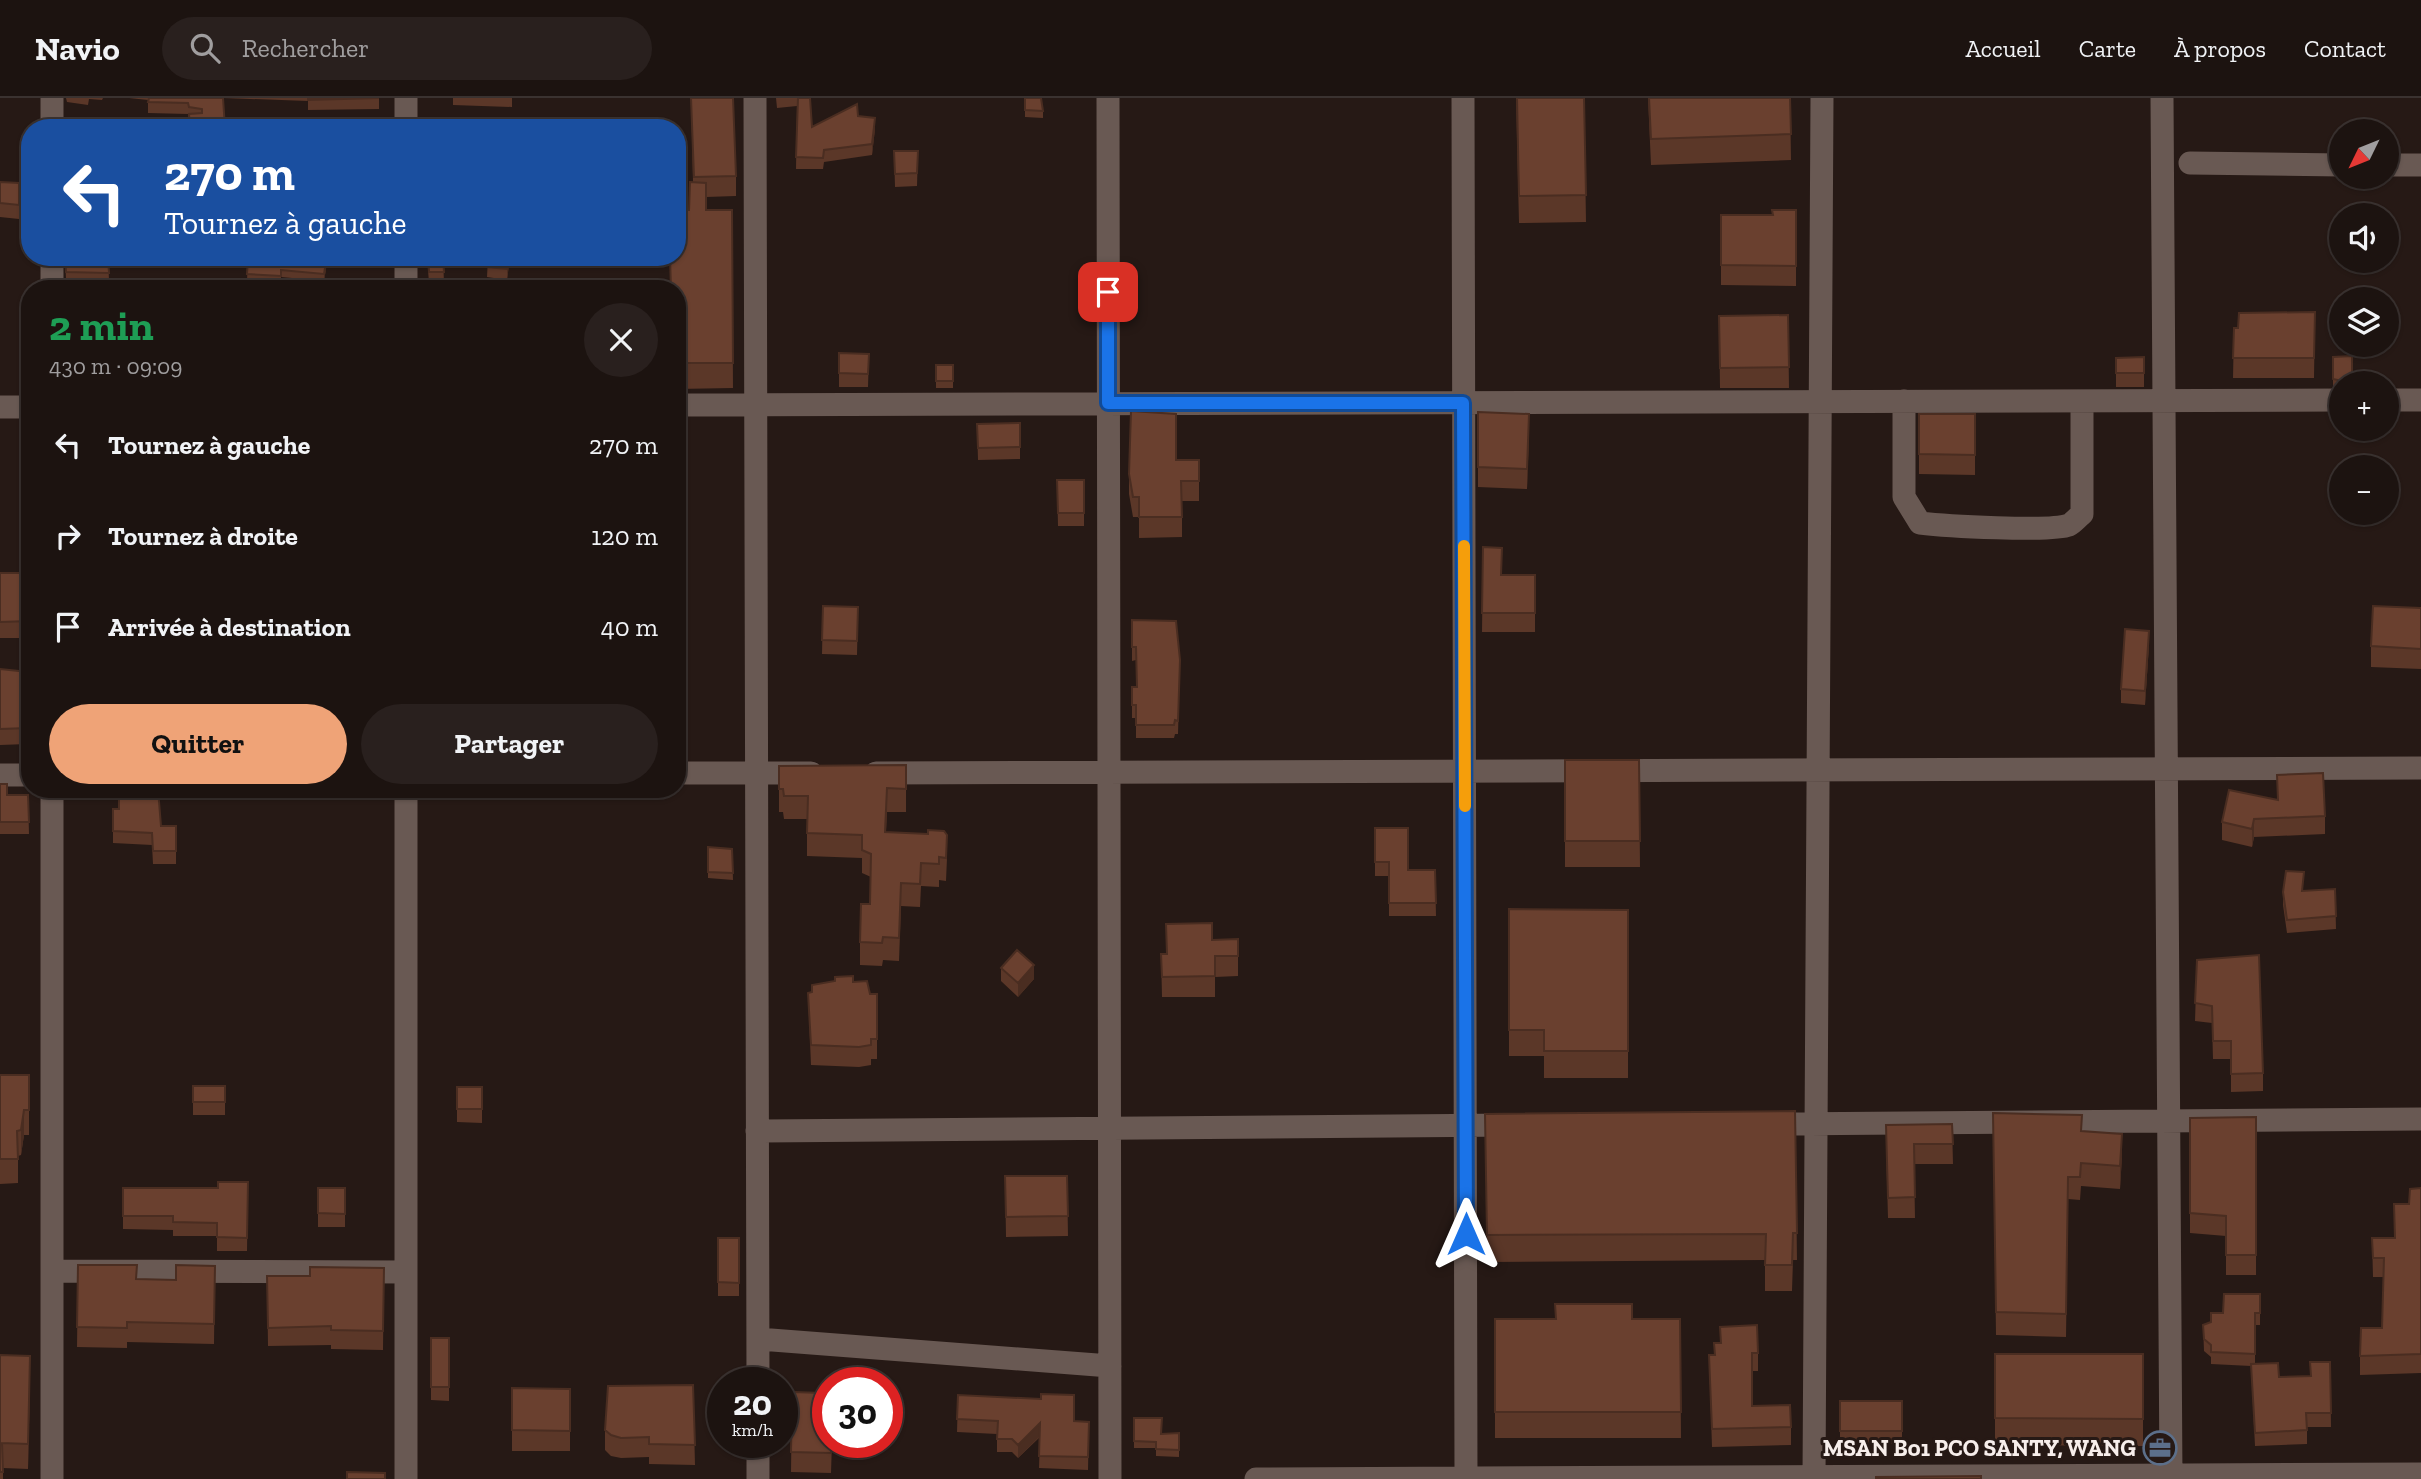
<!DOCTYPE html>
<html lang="fr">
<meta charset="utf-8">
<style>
body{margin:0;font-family:"Zilla Slab",serif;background:#29201e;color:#f1f3f6;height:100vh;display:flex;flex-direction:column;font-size:26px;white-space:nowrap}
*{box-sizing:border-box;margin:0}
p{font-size:23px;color:#a09e9f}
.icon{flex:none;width:38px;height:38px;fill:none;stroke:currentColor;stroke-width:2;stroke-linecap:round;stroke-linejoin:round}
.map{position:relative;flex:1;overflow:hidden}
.sheet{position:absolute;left:21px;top:182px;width:665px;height:518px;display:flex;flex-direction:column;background:#1c1310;border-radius:28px;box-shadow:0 2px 5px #0004,0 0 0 2px #3a3230}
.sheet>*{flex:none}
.banner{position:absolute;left:21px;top:21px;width:665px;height:147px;border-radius:28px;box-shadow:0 2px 5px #0004,0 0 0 2px #3a3230;background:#1a4fa0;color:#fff;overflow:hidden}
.needle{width:46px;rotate:227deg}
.controls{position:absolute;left:2329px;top:21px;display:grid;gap:14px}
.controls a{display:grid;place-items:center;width:70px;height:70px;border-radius:50%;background:#1c1310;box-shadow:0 2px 5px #0004,0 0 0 2px #3a3230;font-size:35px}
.speed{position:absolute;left:707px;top:1269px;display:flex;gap:14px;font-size:35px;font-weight:700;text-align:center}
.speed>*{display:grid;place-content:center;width:91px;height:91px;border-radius:50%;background:#1c1310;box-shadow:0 2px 5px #0004,0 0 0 2px #3a3230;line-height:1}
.speed small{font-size:18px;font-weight:400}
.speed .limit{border:10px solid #d22;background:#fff;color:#111}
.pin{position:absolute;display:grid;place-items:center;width:60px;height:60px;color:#fff;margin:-30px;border-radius:14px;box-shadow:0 4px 10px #0006}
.me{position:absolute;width:77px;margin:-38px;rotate:0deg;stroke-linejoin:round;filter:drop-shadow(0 0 5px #0008)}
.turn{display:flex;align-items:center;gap:24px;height:147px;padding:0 28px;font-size:32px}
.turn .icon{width:91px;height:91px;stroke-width:2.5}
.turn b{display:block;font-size:49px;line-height:60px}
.round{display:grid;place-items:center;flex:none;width:74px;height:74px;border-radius:37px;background:#29201e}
.summary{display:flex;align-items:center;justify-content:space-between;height:119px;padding:0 28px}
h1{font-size:42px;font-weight:700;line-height:52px;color:#1e9e55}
.cta{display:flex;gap:14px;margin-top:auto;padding:14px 28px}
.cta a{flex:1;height:80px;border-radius:42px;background:#efa377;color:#111;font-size:28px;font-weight:700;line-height:80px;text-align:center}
.cta a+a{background:#29201e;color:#f1f3f6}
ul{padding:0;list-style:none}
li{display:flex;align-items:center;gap:21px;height:91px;padding:0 28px}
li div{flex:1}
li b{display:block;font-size:26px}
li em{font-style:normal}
header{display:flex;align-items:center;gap:42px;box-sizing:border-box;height:98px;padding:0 35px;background:#1c1310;border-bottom:2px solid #3a3230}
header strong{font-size:33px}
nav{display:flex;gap:38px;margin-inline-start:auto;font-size:24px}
.search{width:490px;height:63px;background:#29201e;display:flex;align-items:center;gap:18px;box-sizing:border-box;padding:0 24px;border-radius:38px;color:#a09e9f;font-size:26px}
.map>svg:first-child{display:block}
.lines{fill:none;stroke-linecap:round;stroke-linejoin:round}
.street{stroke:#695953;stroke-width:23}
.wall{fill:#5b3728}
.shaded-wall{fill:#4a2d21}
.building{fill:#6a402f;stroke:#4a2d21;stroke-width:2}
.route-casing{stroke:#114b97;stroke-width:18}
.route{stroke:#1a73e8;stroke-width:12}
.slow{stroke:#f59e0b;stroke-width:12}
.labels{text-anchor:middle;stroke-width:6;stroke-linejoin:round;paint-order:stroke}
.poi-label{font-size:23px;font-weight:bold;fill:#f7eeeb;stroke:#261915;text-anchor:end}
</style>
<header>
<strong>Navio</strong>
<div class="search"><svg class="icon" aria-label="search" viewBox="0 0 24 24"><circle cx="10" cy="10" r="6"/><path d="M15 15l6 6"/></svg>Rechercher</div>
<nav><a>Accueil</a><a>Carte</a><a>À propos</a><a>Contact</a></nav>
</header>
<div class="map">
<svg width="2421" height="1381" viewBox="0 0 2421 1381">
<rect width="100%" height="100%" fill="#261915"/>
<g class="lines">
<path class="street" d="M755,0L758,1284
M1108,0L1110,1381
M1463,0L1466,1381
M2162,0L2171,1381
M52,30V0
M406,30V0
M2190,65L2342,67
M2387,67H2421
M52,191V159
M406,191V159
M2387,302H2421
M1904,303V399L1920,425C1944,428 2051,434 2069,427C2073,425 2078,419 2082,416V303
M677,307L2342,302
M0,309H30
M677,675H811
M876,675L2421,670
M0,677H30
M1765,1026L2421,1021
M757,1033L1514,1027
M52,1173L406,1174
M758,1241L1110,1268
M758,1344V1381
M52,1381V691
M406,1381V691
M1256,1381L2421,1376
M1814,1381L1822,0"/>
</g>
<path class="wall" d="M66,0H103L102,2L89,1L88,7L67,4Z
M129,0H379V11L308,12V3L223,0L225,30H189L188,16L148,15V2Z
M453,0H512V9L453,7Z
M691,0L736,78V98L706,99V112H732L733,290L677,291V191L693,84Z
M776,0H810L812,29L858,18L875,31L872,57L824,64L823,71H796L797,8L777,10Z
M1025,0L1043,13V20L1025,19Z
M1516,0H1584L1586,124L1519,125Z
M1648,0H1790L1791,62L1651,67Z
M894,53H918L917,88L895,89Z
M0,84L19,85V121L0,119Z
M1796,112V188L1721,187V117H1772Z
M65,159H108L109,182L66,181Z
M248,159H328L324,183L281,179V185L247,183Z
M427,159H443L444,185H429Z
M488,159H510L507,182L487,179Z
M2315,214L2314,280H2233L2234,230H2238Z
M1788,217L1789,290H1720L1719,218Z
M839,255L869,256L868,289H839Z
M2144,259V289H2116V260Z
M2333,259L2352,285H2342V290L2333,288Z
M936,267H953V290H936Z
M1478,314L1529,336L1527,391L1478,389Z
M1919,316H1975V377L1919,376Z
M1020,325V361L978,362L977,326Z
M1176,362H1199V403H1182V439L1139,440V419H1133L1129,396V376Z
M1057,382H1084V428H1058Z
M1483,449L1502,477H1535V534H1482Z
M0,475L30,504V540H0Z
M823,508L858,509L857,557L822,556Z
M2421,510V571L2371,569V548Z
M1132,522L1180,562L1178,636H1175L1174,640H1136V620H1132V589H1137L1136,562L1132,563Z
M2149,546L2145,607L2121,605V591Z
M0,571L28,574V646L0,647Z
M1565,662H1639L1640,769H1565Z
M906,667V714H887L886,734L947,760L946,783L939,782V789L921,788L920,809L901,808L899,863L883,862L882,868L860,867V844L870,806L871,779L862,775V760L807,758V721H784L783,714H779V668Z
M2277,677L2325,718V736L2254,739L2252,749L2222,742V724L2277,702Z
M0,686L7,697H28L29,736H0Z
M113,711L161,728H176V766H153L152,747L113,745Z
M1375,730L1408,772H1435L1436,818H1389V778H1375Z
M708,749L732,751L733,782L708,780Z
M2335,791L2336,831L2287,835L2283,807V794Z
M1509,811L1628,812V980H1544V958H1509Z
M1238,841V878L1215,879V899H1162L1161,856H1166L1212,842Z
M2197,862L2263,975V993L2231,994V961H2213L2212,925L2195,923Z
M1001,870L1034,881L1018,899L1001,883Z
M853,884L870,896H877V961H871V967L859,969L811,967L808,895Z
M0,977H29V1037H24L21,1057L18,1058V1085L0,1086Z
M193,988H225V1017H193Z
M457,989H482V1025L457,1024Z
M1795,1013L1797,1162H1793L1792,1193H1765V1162L1487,1164L1485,1016Z
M1993,1015L2082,1033L2122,1058L2120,1091L2081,1088L2080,1102L2068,1101L2066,1239L1996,1237Z
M2256,1019V1177H2226V1138L2190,1135V1020Z
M1952,1026L1953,1066H1914L1915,1120H1888L1886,1048Z
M1005,1078H1067L1068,1138L1006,1139Z
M248,1084L247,1153H217V1138H173V1132L123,1131V1090H218Z
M318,1090H345V1129H318Z
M2421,1090V1275L2360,1277V1258L2382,1230L2384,1179H2373L2372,1140H2394V1106H2409Z
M718,1140H739V1198H718Z
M78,1167L137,1181L176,1182L215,1168L214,1246L127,1244V1250L77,1249Z
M384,1170L383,1252L331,1251V1247L268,1248L267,1178H310Z
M2260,1196V1227H2255V1266L2279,1279L2310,1278L2330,1264L2331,1329H2307V1346L2255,1348L2251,1268L2211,1266V1259L2204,1253L2203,1227L2211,1224L2223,1215Z
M1495,1221H1680L1681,1340H1495Z
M1720,1229L1758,1255V1273H1752V1308L1791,1329V1347L1712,1349L1709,1257H1714V1245H1720Z
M431,1240H449V1303L431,1302Z
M1995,1256H2143V1348L1995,1347Z
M0,1257L30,1283L28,1371L3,1370V1381H0Z
M693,1287L695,1367L649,1366V1359L621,1360L611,1358L605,1352V1332Z
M512,1290L570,1291V1353H512Z
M792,1294L824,1331L832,1344L831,1375L791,1374Z
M958,1297L1074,1323L1089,1324L1088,1372L1039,1370L1040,1339L1018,1360L1012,1354H997V1336L957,1334Z
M1840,1303H1902V1346H1840Z
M1134,1320L1161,1336L1179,1335V1359L1156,1358V1350H1134Z"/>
<path class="shaded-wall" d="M875,20V31L872,57V46Z
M327,159H328L324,183V176Z
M509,159H510L507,182V171Z
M1529,316V336L1527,391V371Z
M2149,533V546L2145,607V593Z
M2254,721V739L2252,749V731Z
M1034,867V881L1018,899V885Z
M24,1012V1037L21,1057V1032Z
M2122,1036V1058L2120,1091V1068Z
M30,1258V1283L28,1371V1346Z
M1040,1325V1338L1018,1360V1347Z"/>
<path class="building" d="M149,0H223L225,30H190L189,16L202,15V11L189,9L188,5L148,4Z
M308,0H379L308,2Z
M691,0H733L736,78L694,79Z
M798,0H810L812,29L857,6L858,18L875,20L872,46L824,52L823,60L796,59Z
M1025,0H1041L1043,13L1025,12Z
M1517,0H1584L1586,97L1519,98Z
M1649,0H1790L1791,36L1651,41Z
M894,53H918L917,75L895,76Z
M0,84L19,85V107L0,105Z
M690,84L706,85V112H732L733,265H677V191H671L670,159H677V112H689Z
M1772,112H1796V168L1721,167V117H1773Z
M65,159H108L109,175L66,174Z
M248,159H327L324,176L281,172V178L247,176Z
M428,159H443L444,174H429Z
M488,159H509L507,171L487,169Z
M2315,214L2314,260H2233L2234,230H2238L2239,215Z
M1788,217L1789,269L1720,270L1719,218Z
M839,255L869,256L868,276L839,275Z
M2352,258V285L2333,281V259Z
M2144,259V275H2116V260Z
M936,267H953V283H936Z
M1131,313L1176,316V362H1199V383H1181L1182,419H1139V399H1133L1129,376Z
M1478,314L1529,316L1527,371L1478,369Z
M1919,316H1975V357L1919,356Z
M1020,325V349L978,350L977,326Z
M1057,382H1084V415H1058Z
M1483,449L1502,450L1501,477H1535V515H1482Z
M0,475H27L30,504V523L0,524Z
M823,508L858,509L857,543L822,542Z
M2373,508L2421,510V551L2371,548Z
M1132,522L1176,523L1180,562L1178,623L1175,622L1174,627H1136V607H1132V589H1137L1136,549H1132Z
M2125,531L2149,533L2145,593L2121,591Z
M0,571L28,574V630L0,631Z
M1565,662H1639L1640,743H1565Z
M906,667V691L887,690L885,734L928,736V732L944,733L947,737L946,760L939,759V766L921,765L920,786L901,785L899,840L883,839L882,845L860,844L861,806H870L871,756L862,752V737L807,735L808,698H784L783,691H779V668Z
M2323,675L2325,718L2254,721L2252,731L2222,724L2229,692L2278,702L2277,677Z
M0,686H7V697H28L29,724H0Z
M132,691H158L161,728H176V753H153L152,735L113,733V711H119V698L132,697Z
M1375,730H1408V772H1435L1436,805H1389V764H1375Z
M708,749L732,751L733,775L708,774Z
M2286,773L2304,774L2302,793L2335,791L2336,818L2287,822L2283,794Z
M1509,811L1628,812V953H1544V932H1509Z
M1212,825V842L1238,841V858H1215V878L1162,879L1161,856H1167L1166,826Z
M1017,852L1034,867L1018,885L1001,870Z
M2259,857L2263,975L2231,976V943H2213L2212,908L2195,905L2197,862Z
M853,878V884L867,883L870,896H877V941H871V947L859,949L811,947L808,895L812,894V887L835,883V879Z
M0,977H29V1012H24L21,1032L17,1033L18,1061H0Z
M193,988H225V1004H193Z
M457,989H482V1011H457Z
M1795,1013L1797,1135H1793L1792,1167H1765L1766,1136L1487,1137L1485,1016Z
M1993,1015L2082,1017L2081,1033L2122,1036L2120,1068L2081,1065L2080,1079H2068L2066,1216L1996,1214Z
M2256,1019V1157H2226V1118L2190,1115V1020Z
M1952,1026L1953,1046H1914L1915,1099L1888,1100L1886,1027Z
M1005,1078H1067L1068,1118L1006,1119Z
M218,1084H248L247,1140L217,1139V1125L173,1124V1118H123V1090H218Z
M318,1090H345V1116L318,1115Z
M2421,1090V1256L2360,1258L2361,1230H2382L2384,1160H2373L2372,1140H2395L2394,1106H2409L2410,1091Z
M718,1140H739V1185L718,1184Z
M78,1167H137L136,1181L176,1182V1167L215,1168L214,1226L127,1224V1230L77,1229Z
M310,1169L384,1170L383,1233L331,1232V1228L268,1230L267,1178H310Z
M2224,1196H2260V1215H2255V1256L2211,1254V1247L2204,1241L2203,1227L2211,1224V1215H2223Z
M1555,1206H1632V1221H1680L1681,1314H1495V1221H1556Z
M1757,1227L1758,1255H1752V1308L1790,1307L1791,1329L1712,1331L1709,1257H1715L1714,1245H1721L1720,1229Z
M431,1240H449V1289H431Z
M1995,1256H2143V1321L1995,1320Z
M0,1257L30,1258L28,1346L2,1345L3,1374H0Z
M2310,1264H2330L2331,1315H2306L2307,1332L2255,1335L2251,1266L2278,1265L2279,1279L2311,1278Z
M693,1287L695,1347L649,1346V1339L621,1340L611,1337L605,1332L608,1288Z
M512,1290L570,1291V1333L512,1332Z
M792,1294L824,1295V1331H828V1344H832L831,1355L791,1354Z
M1041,1296L1074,1297V1323L1089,1324L1088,1359L1039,1358L1040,1325L1018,1347L1012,1341H997L998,1323L957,1321L958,1297L1041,1301Z
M1840,1303H1902V1333H1840Z
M1134,1320H1162L1161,1336L1179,1335V1352L1156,1351V1344L1134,1343Z
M347,1374L385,1375V1381H347Z
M1981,1378V1381H1876V1379Z"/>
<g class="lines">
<defs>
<path id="route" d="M1108,194V305H1463L1466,1136"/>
</defs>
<use href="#route" class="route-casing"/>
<use href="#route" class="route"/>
<path class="slow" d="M1464,448L1465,708"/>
</g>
<defs>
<symbol id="office-ring" viewBox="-11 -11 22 22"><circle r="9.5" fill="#261915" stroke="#5c6f8a" stroke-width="1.5"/><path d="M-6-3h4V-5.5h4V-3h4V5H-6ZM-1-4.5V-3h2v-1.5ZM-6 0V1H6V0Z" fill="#5c6f8a"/></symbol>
</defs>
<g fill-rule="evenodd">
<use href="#office-ring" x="2141" y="1331" width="38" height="38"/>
</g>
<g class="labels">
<g class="poi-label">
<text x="2136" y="1358">MSAN B01 PCO SANTY, WANG</text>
</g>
</g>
</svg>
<div class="controls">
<a><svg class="needle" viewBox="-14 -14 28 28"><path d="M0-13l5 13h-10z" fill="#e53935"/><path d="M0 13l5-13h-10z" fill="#a09e9f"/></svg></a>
<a><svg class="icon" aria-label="sound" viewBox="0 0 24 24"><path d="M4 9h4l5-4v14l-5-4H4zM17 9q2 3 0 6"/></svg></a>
<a><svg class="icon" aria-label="layers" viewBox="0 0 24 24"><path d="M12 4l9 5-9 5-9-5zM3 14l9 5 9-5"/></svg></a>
<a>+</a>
<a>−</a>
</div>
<div class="speed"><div>20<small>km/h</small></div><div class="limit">30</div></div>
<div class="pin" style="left:1108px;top:194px;background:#d93025"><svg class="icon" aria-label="arrive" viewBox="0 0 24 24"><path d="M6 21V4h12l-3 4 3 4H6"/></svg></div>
<svg class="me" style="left:1466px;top:1136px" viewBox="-20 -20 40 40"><path d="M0-17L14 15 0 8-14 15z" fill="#1a73e8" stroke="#fff" stroke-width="4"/></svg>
<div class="banner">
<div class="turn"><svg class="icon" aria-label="left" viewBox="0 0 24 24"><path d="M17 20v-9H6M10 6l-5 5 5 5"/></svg><div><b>270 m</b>Tournez à gauche</div></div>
</div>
<section class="sheet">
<div class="summary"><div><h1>2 min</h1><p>430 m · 09:09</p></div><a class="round"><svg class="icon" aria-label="close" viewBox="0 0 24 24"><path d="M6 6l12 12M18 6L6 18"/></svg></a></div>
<ul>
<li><svg class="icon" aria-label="left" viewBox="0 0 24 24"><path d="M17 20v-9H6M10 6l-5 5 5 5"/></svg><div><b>Tournez à gauche</b></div><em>270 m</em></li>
<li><svg class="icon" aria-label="right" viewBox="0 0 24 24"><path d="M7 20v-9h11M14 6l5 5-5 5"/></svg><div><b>Tournez à droite</b></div><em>120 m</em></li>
<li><svg class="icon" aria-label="arrive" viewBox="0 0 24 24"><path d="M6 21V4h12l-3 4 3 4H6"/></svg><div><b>Arrivée à destination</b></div><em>40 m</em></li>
</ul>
<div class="cta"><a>Quitter</a><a>Partager</a></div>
</section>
</div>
